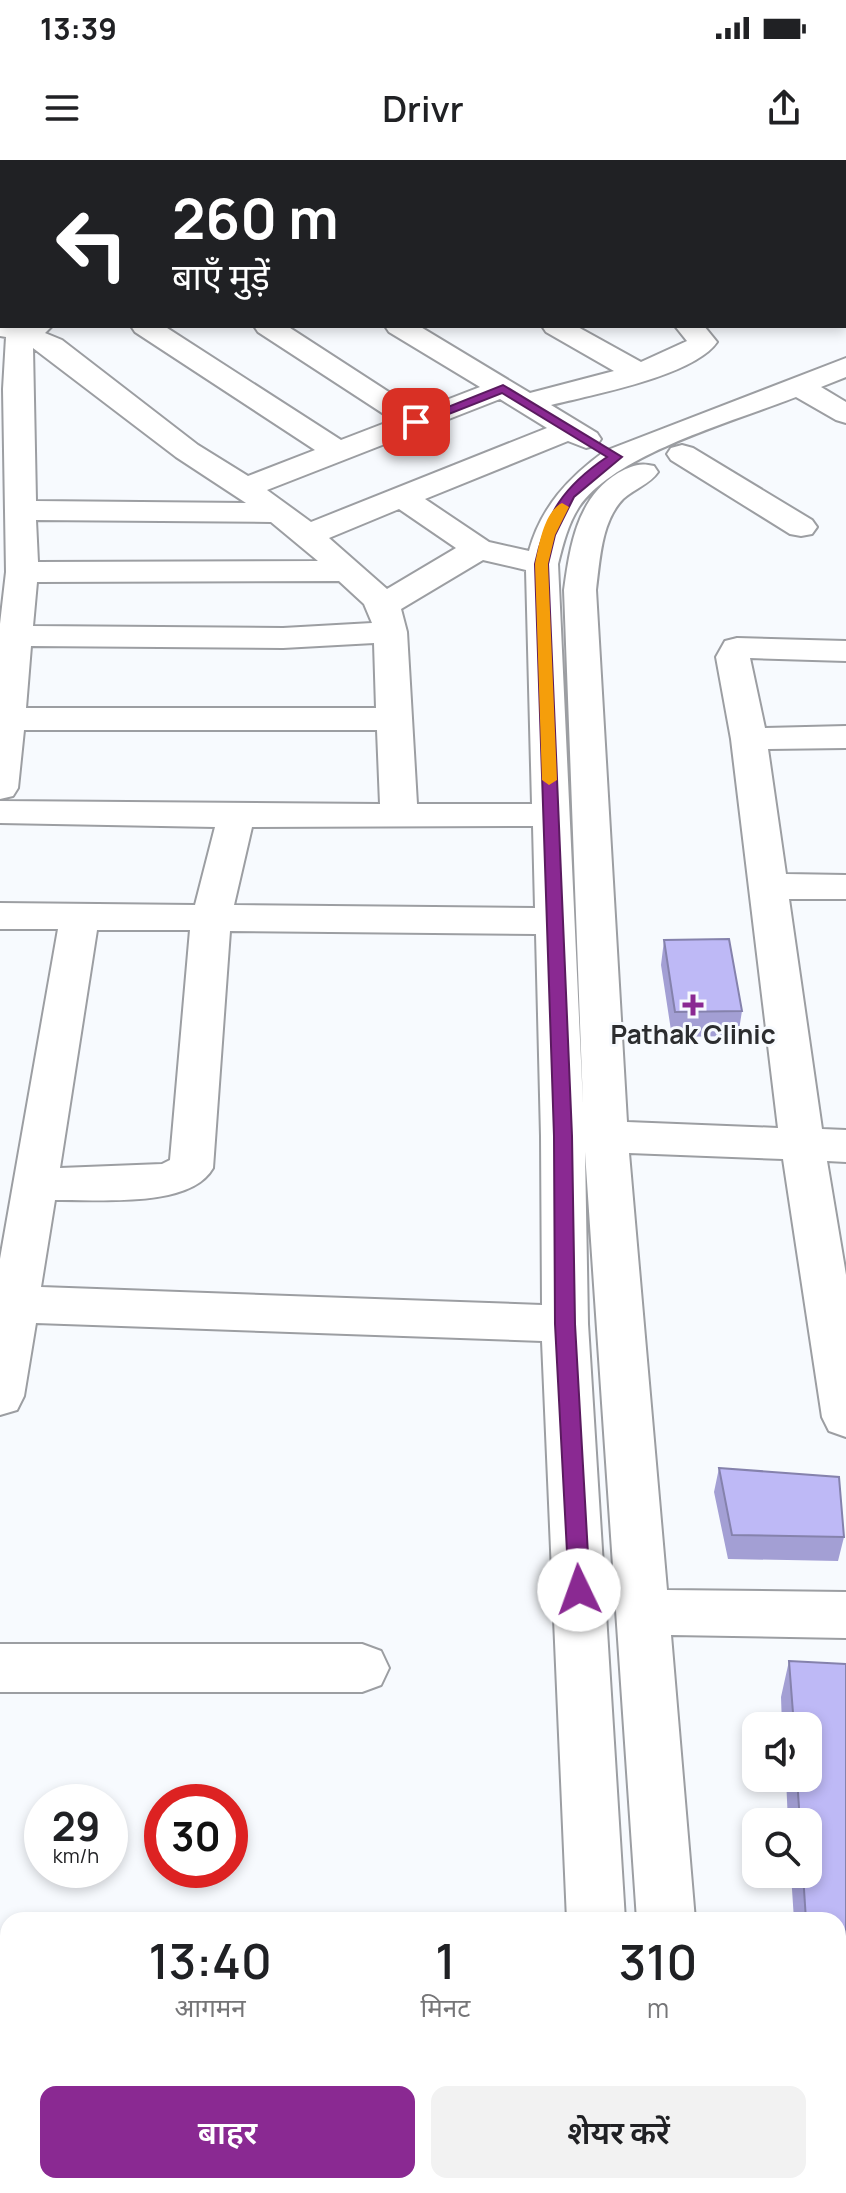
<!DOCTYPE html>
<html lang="hi">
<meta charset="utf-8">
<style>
body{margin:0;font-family:Manrope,"Noto Sans Devanagari",sans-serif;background:#f2f2f2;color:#202124;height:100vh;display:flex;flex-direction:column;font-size:30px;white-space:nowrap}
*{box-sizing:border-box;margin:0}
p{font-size:26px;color:#757577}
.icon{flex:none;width:44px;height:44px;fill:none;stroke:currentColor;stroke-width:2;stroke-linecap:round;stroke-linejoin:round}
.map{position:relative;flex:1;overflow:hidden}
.drawer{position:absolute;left:0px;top:1752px;width:846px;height:282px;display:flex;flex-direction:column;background:#fff;border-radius:24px 24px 0 0;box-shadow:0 4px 12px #0003}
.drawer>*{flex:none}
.banner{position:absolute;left:0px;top:0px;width:846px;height:168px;box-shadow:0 4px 12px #0003;background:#202124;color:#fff;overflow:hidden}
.controls{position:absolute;left:742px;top:1552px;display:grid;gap:16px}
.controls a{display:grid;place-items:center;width:80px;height:80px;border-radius:16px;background:#fff;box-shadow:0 4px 12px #0003;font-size:40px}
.speed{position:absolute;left:24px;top:1624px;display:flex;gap:16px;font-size:40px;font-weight:700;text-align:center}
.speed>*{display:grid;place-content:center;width:104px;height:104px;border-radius:50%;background:#fff;box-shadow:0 4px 12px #0003;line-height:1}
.speed small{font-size:20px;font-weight:400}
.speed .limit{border:12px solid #d22;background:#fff;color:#111}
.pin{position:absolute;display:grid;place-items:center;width:68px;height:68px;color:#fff;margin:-34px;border-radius:16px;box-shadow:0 4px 12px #0006}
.me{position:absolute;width:88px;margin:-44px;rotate:357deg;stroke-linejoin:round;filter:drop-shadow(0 0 6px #0008)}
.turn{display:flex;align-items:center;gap:28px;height:168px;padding:0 40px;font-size:36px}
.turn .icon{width:104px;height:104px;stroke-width:2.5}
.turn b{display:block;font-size:56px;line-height:68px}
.eta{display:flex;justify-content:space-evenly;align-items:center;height:136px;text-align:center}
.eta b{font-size:48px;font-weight:600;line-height:56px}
.primary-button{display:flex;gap:16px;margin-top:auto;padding:16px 40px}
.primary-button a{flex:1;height:92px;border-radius:16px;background:#8a2992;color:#fff;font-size:32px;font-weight:600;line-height:92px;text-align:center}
.primary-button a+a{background:#f2f2f2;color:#202124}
.status{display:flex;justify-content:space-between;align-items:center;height:56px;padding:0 40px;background:#fff;direction:ltr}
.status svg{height:22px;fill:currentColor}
header{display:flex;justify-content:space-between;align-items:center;height:104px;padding:0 40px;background:#fff;font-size:36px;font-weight:600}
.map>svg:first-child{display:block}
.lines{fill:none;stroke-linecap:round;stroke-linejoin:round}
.minor-casing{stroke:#9c9ea2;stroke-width:4}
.minor{fill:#fff;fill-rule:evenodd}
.wall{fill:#a39fd4}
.building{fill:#beb9f6;stroke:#8582ac;stroke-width:2}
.route{fill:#8a2992;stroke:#5a1b5f;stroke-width:2}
.slow{fill:#f59e0b}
.poi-dot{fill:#8a2992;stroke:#f7fafe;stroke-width:3}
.labels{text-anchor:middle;stroke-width:6;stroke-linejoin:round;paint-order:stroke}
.poi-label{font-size:26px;font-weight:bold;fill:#2c2d2f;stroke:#f7fafe}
</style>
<div class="status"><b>13:39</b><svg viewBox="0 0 49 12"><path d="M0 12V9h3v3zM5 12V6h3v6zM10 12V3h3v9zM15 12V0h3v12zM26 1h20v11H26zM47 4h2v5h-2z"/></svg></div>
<header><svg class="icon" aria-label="menu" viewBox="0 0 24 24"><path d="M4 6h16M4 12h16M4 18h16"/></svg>Drivr<svg class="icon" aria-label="share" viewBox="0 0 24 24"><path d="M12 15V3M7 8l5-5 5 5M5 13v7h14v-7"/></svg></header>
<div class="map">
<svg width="846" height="2033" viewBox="0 0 846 2033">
<rect width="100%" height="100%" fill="#f7fafe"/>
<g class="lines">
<defs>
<path id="minor" d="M0,0H31L2,2V7Z
M121,0H147L148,2H122Z
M542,0H569L570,2H543Z
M0,56L2,57V73L0,72Z
M844,140H846V157H844Z
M0,160L2,166H52L45,173L62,180L198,285L248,316L315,290L135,172L131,166H164L341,280L393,260L258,172L254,166H287L418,251L480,227L389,172L385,166H419L530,233L614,211L546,172L542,166H576L641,202L687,181L675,166H704L717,182C694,216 591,235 551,245L597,273L601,279L597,285L586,288L568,281L425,339L489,382L529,391C541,347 569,317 605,291L846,198V217L821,227L846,242V263L836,260L796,237C735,261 615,294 579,347C568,364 563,384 558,404L583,944L564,430C570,386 577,338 618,313C631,306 639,302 654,306L658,312C650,324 634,329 623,339C601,362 600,400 596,430L627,962L778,968L731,579L716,497L725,481L737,478L846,481V501L750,498L765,568L846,566V588L768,589L786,714L846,715V739H789L822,969L846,970V1002L827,1001L846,1115V1277L829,1271L822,1257L783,999L629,993L667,1430L846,1432V1478L671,1475L695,1760H637L585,992L588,1164L625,1760H567L542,1181L36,1163L24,1236L17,1250L0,1255V1099L58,769H0V743L195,745L215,667L0,663V641L380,644L377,570H24L18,628L13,636L0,639V464L6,412L3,229L6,177L0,176ZM33,188L176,297L246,343L36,341ZM500,239L547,268L311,362L267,330ZM399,349L456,388L387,429L329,378ZM36,360L271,362L318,401L38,402ZM483,400L526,410L532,644H417L407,472L401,449ZM339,421L364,444L372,463L283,468L33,466L37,422ZM374,483L376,548H26L31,486L283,488ZM533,666L535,748L234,745L252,667ZM97,770H190L170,1000L162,1004L60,1008ZM230,771L536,774L541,976L542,1145L41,1127L55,1040C97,1039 190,1049 213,1008Z
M682,285L693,288L812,360L817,367L812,374L801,376L790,374L671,300L667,294L671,288Z
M0,1484H362L381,1491L389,1508L381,1525L362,1532H0Z
M578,2026H642V2033H578Z
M654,2026H718L719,2033H655Z"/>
</defs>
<use href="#minor" class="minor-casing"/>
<use href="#minor" class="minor"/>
</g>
<path class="wall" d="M664,780L742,851L738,876L672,877L661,805Z
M719,1308L844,1377L838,1401L728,1399L714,1332Z
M789,1501L846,1504V1932H838V1760H794L791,1714H808V1662H788L786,1618H808V1566H782L781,1537Z"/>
<path class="building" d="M729,779L742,851L675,852L664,780Z
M719,1308L839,1317L844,1377L732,1375Z
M789,1501L846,1504V1901H838V1760H806L803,1714H808V1662H800L797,1618H808V1566H794Z"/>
<path class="route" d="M503,225L622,297L574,337L555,375L548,404L572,976L575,1164L590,1430L587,1437L579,1439L572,1437L569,1430L555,1164L554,976L535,404C546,353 564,326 607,297L502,233L421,265L410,262Z"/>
<path class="slow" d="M562,343L569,347L555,375L548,404L557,620L549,625L542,620L535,404C539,385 544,352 562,343Z"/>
<path class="poi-dot" d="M689 833h8v8h8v8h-8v8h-8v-8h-8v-8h8z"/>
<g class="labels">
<g class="poi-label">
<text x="693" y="884">Pathak Clinic</text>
</g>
</g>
</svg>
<div class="controls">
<a><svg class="icon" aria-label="sound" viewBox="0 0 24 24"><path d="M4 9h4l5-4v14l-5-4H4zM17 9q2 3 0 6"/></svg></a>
<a><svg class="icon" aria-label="search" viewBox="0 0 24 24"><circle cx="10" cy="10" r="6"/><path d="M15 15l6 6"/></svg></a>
</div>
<div class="speed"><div>29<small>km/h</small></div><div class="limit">30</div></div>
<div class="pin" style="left:416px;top:262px;background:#d93025"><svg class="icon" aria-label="arrive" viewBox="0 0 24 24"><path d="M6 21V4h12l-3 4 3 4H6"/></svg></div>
<svg class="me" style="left:579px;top:1430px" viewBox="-20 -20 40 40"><circle r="19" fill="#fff"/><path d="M0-13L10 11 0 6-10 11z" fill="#8a2992"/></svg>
<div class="banner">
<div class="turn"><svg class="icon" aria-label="left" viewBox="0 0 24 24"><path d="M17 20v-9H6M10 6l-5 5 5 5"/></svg><div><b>260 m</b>बाएँ मुड़ें</div></div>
</div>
<section class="drawer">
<div class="eta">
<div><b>13:40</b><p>आगमन</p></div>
<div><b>1</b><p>मिनट</p></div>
<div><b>310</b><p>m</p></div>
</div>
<div class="primary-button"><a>बाहर</a><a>शेयर करें</a></div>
</section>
</div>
